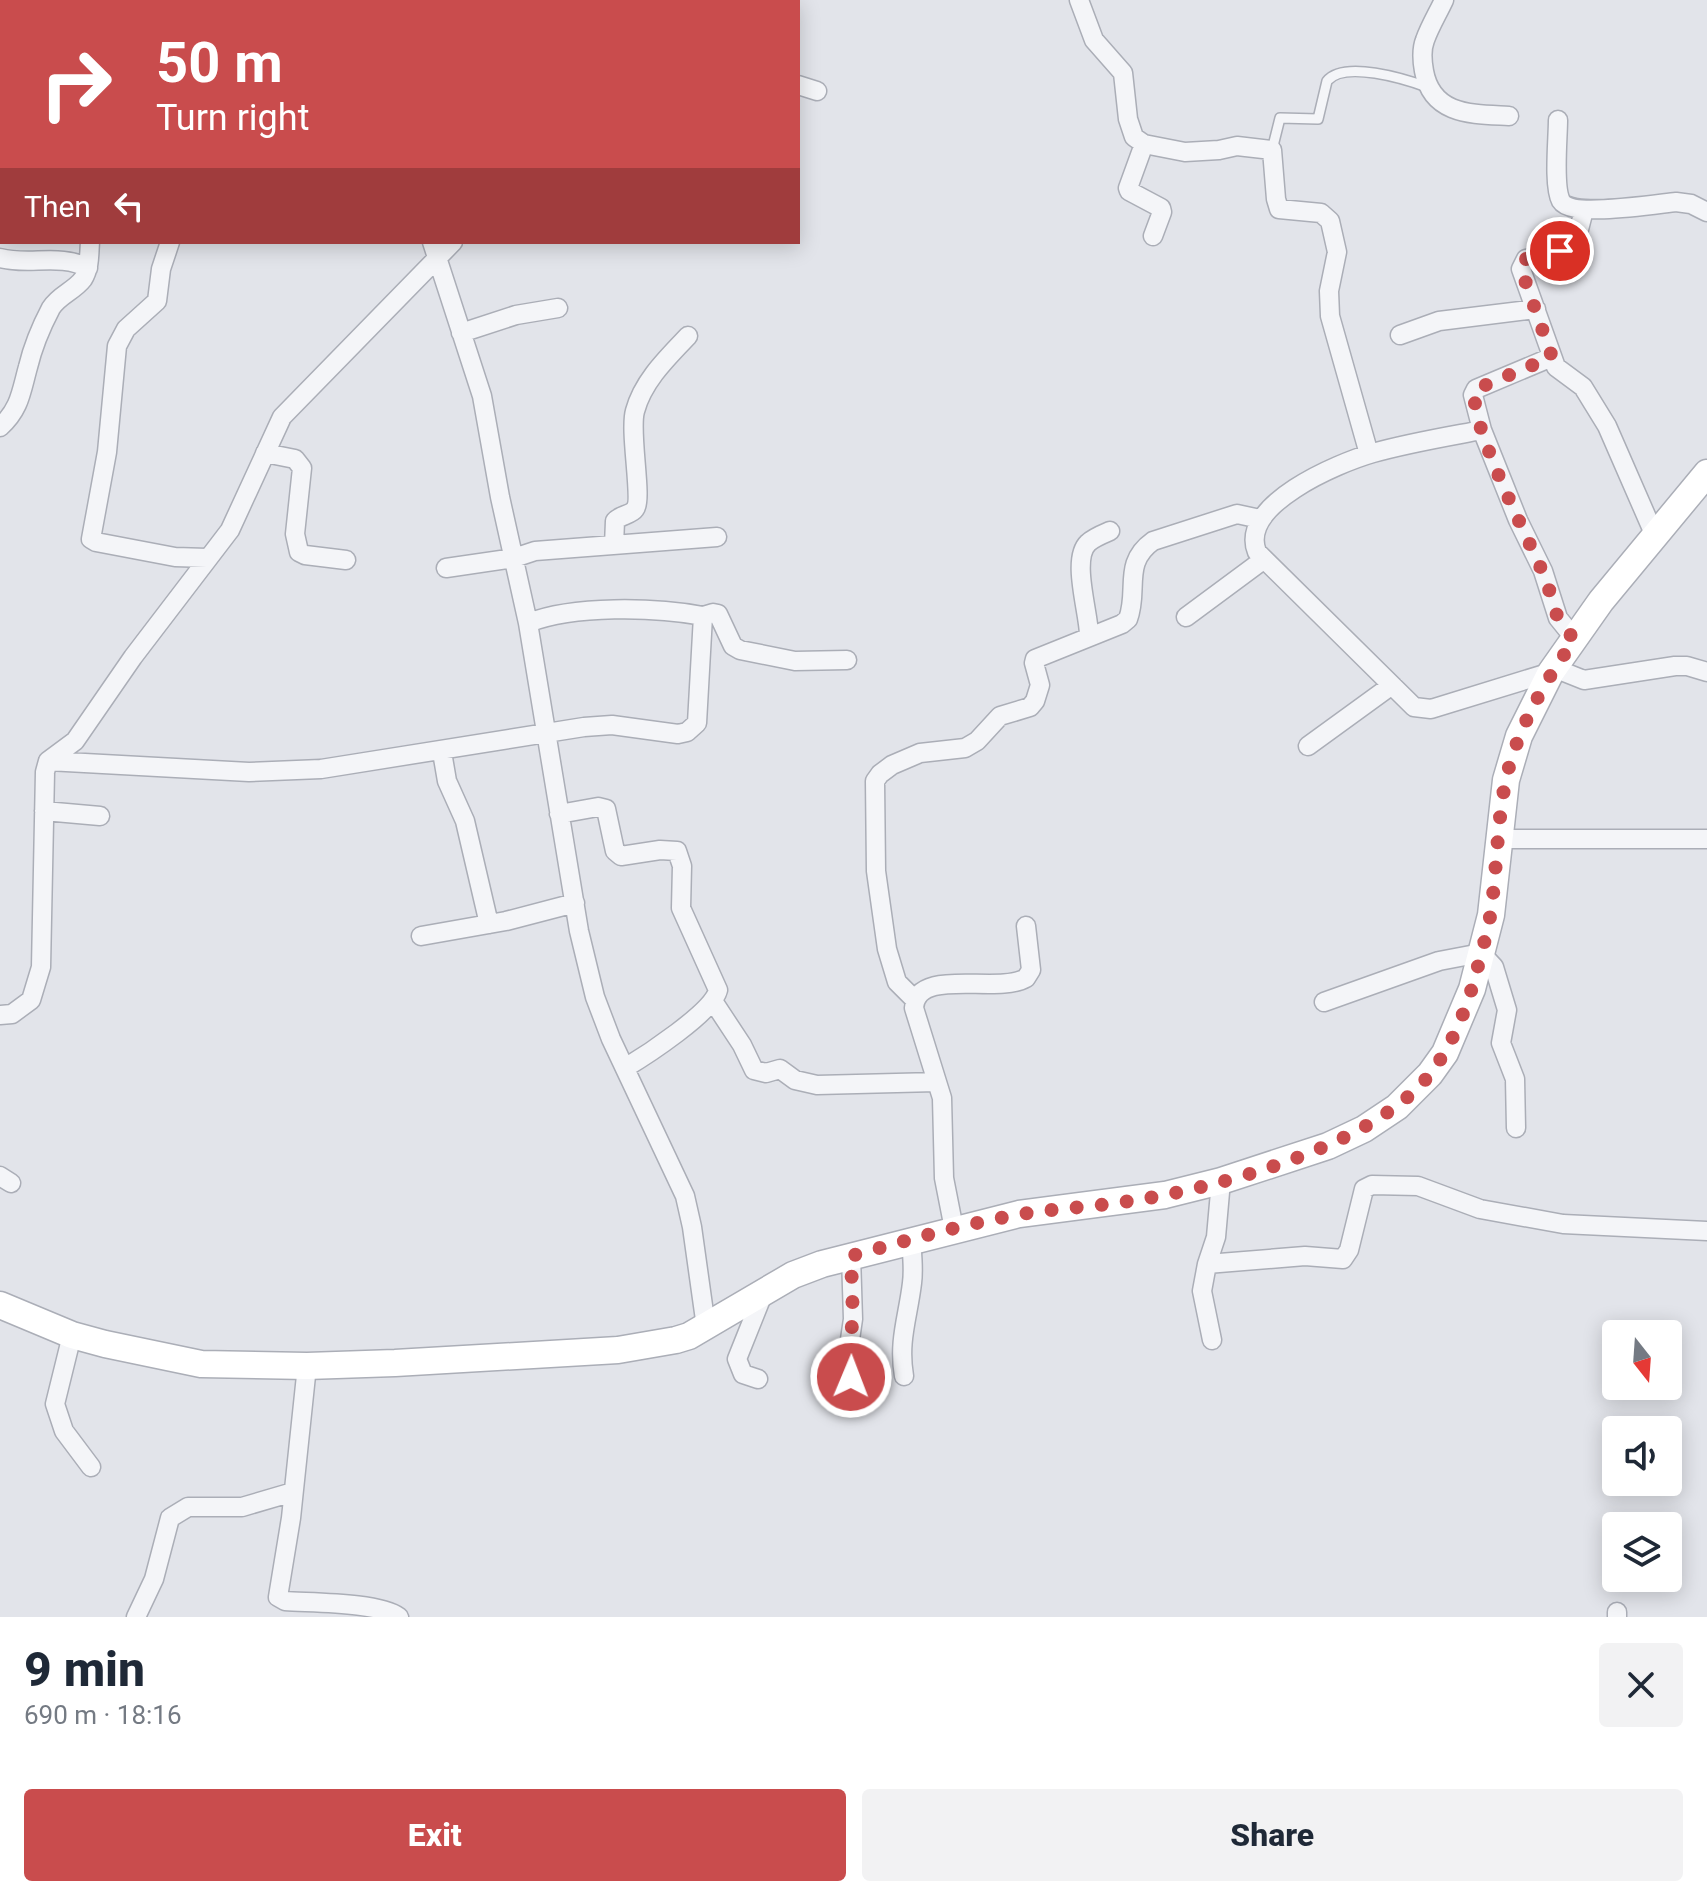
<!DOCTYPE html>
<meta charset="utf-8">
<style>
body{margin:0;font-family:Roboto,sans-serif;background:#f2f2f3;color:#1f2937;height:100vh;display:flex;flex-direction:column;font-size:30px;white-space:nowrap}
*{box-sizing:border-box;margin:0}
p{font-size:26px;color:#747a83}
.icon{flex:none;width:44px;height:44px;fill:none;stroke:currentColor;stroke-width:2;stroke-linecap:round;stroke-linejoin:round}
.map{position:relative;height:1617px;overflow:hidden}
.drawer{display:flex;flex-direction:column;background:#fff;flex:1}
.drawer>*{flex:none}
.top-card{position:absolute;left:0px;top:0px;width:800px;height:244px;box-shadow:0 4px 20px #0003;background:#c94c4d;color:#fff;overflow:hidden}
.needle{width:52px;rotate:163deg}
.fabs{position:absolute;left:1602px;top:1320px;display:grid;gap:16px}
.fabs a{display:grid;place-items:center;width:80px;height:80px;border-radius:8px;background:#fff;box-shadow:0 4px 20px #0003;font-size:40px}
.pin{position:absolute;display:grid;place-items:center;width:68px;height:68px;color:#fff;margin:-34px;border:4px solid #fff;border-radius:50%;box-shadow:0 2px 8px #0007}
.me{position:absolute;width:88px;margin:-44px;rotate:1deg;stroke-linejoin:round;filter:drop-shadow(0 0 6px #0008)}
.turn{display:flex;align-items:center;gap:28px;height:168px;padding:0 24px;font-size:36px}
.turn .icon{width:104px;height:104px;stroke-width:2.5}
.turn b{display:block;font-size:56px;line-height:68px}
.then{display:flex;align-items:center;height:76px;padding:0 24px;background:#0003;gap:16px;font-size:30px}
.round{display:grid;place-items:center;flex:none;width:84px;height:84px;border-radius:8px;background:#f2f2f3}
.summary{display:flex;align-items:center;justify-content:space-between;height:136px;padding:0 24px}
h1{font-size:48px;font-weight:800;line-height:60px}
.cta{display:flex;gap:16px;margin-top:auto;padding:16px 24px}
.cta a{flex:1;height:92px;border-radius:8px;background:#c94c4d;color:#fff;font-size:32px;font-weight:800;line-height:92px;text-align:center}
.cta a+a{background:#f2f2f3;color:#1f2937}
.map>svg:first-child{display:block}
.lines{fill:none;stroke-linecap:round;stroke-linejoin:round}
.lane-casing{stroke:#abaeb7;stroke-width:12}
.street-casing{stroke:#abaeb7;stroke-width:21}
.secondary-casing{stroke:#abaeb7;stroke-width:29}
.lane{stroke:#f4f5f8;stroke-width:9}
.street{stroke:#f4f5f8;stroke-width:18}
.secondary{stroke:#fff;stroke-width:26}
.route{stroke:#c94c4d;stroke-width:14;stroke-dasharray:0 25.2}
</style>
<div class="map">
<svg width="1707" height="1617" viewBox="0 0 1707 1617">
<rect width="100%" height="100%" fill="#e2e4ea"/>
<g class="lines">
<defs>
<path id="lane" d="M1272,150L1280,118L1318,119L1327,81C1344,60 1405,79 1427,87"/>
<path id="street" d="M1079,0L1094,40L1123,73L1128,119L1134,137L1144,144L1185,152L1219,150L1237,146L1272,150L1276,199L1279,209L1321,213L1330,221L1337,252L1329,291L1330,316L1369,454
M1444,0C1438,13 1430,26 1425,40C1421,50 1422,60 1424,71C1432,116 1473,114 1509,116
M227,2L228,0
M367,2L373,0
M628,2L629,0
M771,2V0
M798,85L817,91
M0,112L2,113
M1558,120C1558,139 1553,186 1561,201C1571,218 1656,204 1676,202L1691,204L1707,212
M1144,144L1128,188L1129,191L1161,208L1162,212L1153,236
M0,164L2,161
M1584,210L1576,241L1560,251L1526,259L1521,269L1556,367L1583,387L1607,426L1655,536
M170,242L161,269L157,301L126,329L117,346L107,452L91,539L96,542L175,557L207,558
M432,242L482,396L500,497L528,623L579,931L595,997L611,1039L685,1196L692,1227L706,1327
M0,258C29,266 60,253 88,268
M461,333L516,315L558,308
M1400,335L1439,321L1536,309
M0,427C20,409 21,392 28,367C33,346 41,327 51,308C59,295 74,291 83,279C90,268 89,254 90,242
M1482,430L1473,395L1476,389L1552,357
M265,453L295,459L302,468L295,534L299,552L305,555L346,560
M614,545L615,521C620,515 631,515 635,509C643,499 629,432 635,411C643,381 667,358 688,336
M446,568L514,558L535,551L717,537
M1186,617L1263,560
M528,623C574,605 654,607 703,616
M1089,635C1089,613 1071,559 1088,543C1093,538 1103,534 1110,531
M1554,668L1584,680L1675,666H1687L1707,672
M1551,672L1431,709L1414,707L1257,552C1238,505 1338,463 1373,453C1408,443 1445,437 1482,430L1518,520L1543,571L1558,618L1575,639
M1308,746L1392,685
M442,752L447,781L465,821L489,924
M48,761L249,772L321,769L584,727L612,725L678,734L687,732L697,723L703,616L713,613L718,614L733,646L740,650L795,661L847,660
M44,811L100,816
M559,814L598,807L606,809L615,851L621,856L660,850L677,851L682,866L681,908L718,990C713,1012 645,1056 625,1068
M1499,839H1707
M421,936L506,921L575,903
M914,999L897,982L887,949L876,871L875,781L880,774L892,765L920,753L965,748L977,741L1000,716L1030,707L1035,701L1040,685L1034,663L1035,659L1122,624L1128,619C1139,590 1122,563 1153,541L1237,514L1260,519
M713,1001L742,1045L754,1070L766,1073L780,1069L795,1080L817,1085L936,1082
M1324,1002L1439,961L1481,953L1494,967L1507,1010L1501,1043L1515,1079L1516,1128
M0,1015L12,1014L31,1000L41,967L45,772L48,761L75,741L133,657L230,530L282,417L453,242
M0,1176L11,1183
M954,1229L944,1178L942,1098L914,1008C917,966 997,995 1026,978L1031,970L1026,926
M1207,1264L1305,1256L1343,1259L1349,1250L1364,1189L1372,1185L1418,1186L1480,1209L1563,1224L1707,1231
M72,1335L55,1404L64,1431L91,1467
M1212,1340L1202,1291L1207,1264L1216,1237L1221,1181
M307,1366L291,1518L278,1597L285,1601C312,1603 378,1602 399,1617
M904,1376C898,1341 908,1317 912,1283C914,1269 912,1254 911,1239
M851,1377L848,1353L853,1319L851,1256
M758,1379L743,1374L737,1359L763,1294
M136,1617L154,1579L170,1518L188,1507H242L293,1492
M1617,1617V1612"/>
<path id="secondary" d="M0,1305L72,1335L105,1344L201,1364L307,1366L395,1363L618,1350L676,1340L689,1336L793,1275L822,1264L1019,1214L1165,1195L1221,1181L1328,1146L1364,1129L1397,1107L1430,1074L1445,1053L1472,989L1491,915L1506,780L1519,736L1551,672L1601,601L1707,473"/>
</defs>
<use href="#lane" class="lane-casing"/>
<use href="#street" class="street-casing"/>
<use href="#secondary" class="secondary-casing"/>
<use href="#lane" class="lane"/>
<use href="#street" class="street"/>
<use href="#secondary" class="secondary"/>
</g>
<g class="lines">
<path class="route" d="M851,1377L848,1353L853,1319L851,1256C908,1240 964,1224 1022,1214C1057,1208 1094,1207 1130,1201C1218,1188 1374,1146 1430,1074C1453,1045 1468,1005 1477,970C1482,950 1488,931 1491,911C1497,868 1497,822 1506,779C1518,727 1545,681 1575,639C1568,633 1563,627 1559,620C1552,605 1550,588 1543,573C1530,542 1464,414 1476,389L1552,357L1521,269L1526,259L1560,251"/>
</g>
</svg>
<div class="fabs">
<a><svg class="needle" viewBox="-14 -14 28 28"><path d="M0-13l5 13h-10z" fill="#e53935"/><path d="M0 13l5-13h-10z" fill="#747a83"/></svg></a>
<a><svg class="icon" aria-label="sound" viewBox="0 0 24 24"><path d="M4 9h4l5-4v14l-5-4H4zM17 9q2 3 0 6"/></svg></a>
<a><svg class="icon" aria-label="layers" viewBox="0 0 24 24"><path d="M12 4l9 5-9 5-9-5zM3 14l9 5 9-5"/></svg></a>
</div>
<div class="pin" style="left:1560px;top:251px;background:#d93025"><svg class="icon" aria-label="arrive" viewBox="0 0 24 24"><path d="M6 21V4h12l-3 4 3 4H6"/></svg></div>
<svg class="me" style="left:851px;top:1377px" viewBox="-20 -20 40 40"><circle r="17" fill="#c94c4d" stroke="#fff" stroke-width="3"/><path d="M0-11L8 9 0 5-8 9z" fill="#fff"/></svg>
<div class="top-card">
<div class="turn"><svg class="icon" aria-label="right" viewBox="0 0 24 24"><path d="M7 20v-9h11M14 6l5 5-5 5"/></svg><div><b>50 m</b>Turn right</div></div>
<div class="then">Then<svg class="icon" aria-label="left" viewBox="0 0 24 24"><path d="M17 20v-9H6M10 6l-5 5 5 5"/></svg></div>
</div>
</div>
<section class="drawer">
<div class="summary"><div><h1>9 min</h1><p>690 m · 18:16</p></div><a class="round"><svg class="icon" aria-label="close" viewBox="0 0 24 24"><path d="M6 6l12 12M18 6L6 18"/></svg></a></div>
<div class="cta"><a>Exit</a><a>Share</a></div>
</section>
